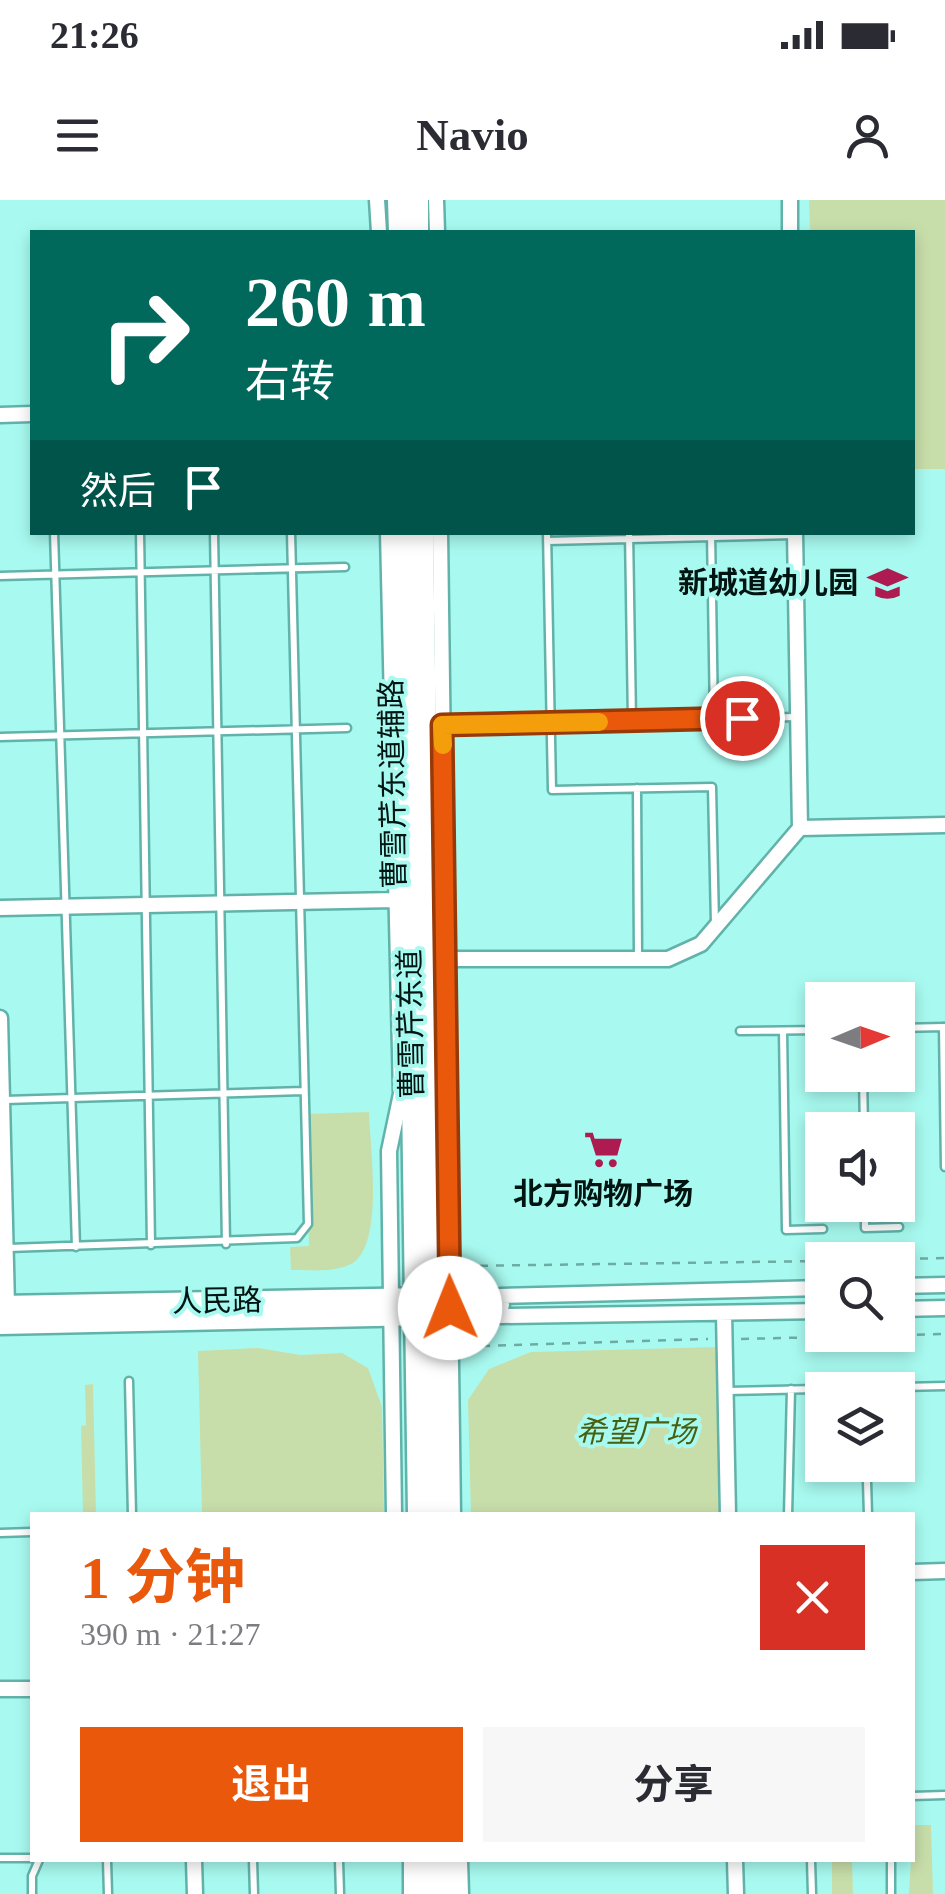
<!DOCTYPE html>
<html lang="zh">
<meta charset="utf-8">
<style>
body{margin:0;font-family:"Times New Roman","Noto Sans SC",serif;background:#f7f7f7;color:#2b2b33;height:100vh;display:flex;flex-direction:column;font-size:38px;white-space:nowrap}
*{box-sizing:border-box;margin:0}
p{font-size:32px;color:#7c7c81}
.icon{flex:none;width:55px;height:55px;fill:none;stroke:currentColor;stroke-width:2;stroke-linecap:round;stroke-linejoin:round}
.map{position:relative;flex:1;overflow:hidden}
.sheet{position:absolute;left:30px;top:1312px;width:885px;height:350px;display:flex;flex-direction:column;background:#fff;border-radius:0px;box-shadow:0 5px 15px #0003}
.sheet>*{flex:none}
.hud{position:absolute;left:30px;top:30px;width:885px;height:305px;border-radius:0px;box-shadow:0 5px 15px #0003;background:#00695c;color:#fff;overflow:hidden}
.needle{width:65px;rotate:88deg}
.controls{position:absolute;left:805px;top:782px;display:grid;gap:20px}
.controls a{display:grid;place-items:center;width:110px;height:110px;border-radius:0px;background:#fff;box-shadow:0 5px 15px #0003;font-size:50px}
.pin{position:absolute;display:grid;place-items:center;width:85px;height:85px;color:#fff;margin:-42px;border:5px solid #fff;border-radius:50%;box-shadow:0 2px 10px #0007}
.me{position:absolute;width:110px;margin:-55px;rotate:359deg;stroke-linejoin:round;filter:drop-shadow(0 0 8px #0008)}
.turn{display:flex;align-items:center;gap:35px;height:210px;padding:0 50px;font-size:45px}
.turn .icon{width:130px;height:130px;stroke-width:2.5}
.turn b{display:block;font-size:70px;line-height:85px}
.then{display:flex;align-items:center;height:95px;padding:0 50px;background:#0003;gap:20px;font-size:38px}
.round{display:grid;place-items:center;flex:none;width:105px;height:105px;border-radius:0px;background:#f7f7f7}
.summary{display:flex;align-items:center;justify-content:space-between;height:170px;padding:0 50px}
h1{font-size:60px;font-weight:700;line-height:75px;color:#ea580c}
.action{display:flex;gap:20px;margin-top:auto;padding:20px 50px}
.action a{flex:1;height:115px;border-radius:0px;background:#ea580c;color:#fff;font-size:40px;font-weight:700;line-height:115px;text-align:center}
.action a+a{background:#f7f7f7;color:#2b2b33}
.status{display:flex;justify-content:space-between;align-items:center;height:70px;padding:0 50px;background:#fff;direction:ltr}
.status svg{height:28px;fill:currentColor}
header{display:flex;justify-content:space-between;align-items:center;height:130px;padding:0 50px;background:#fff;font-size:45px;font-weight:700}
.map>svg:first-child{display:block}
.green{fill:#c8deaa}
.lines{fill:none;stroke-linecap:round;stroke-linejoin:round}
.lane-casing{stroke:#61b3aa;stroke-width:11}
.street-casing{stroke:#61b3aa;stroke-width:19}
.secondary-casing{stroke:#61b3aa;stroke-width:25}
.path{stroke:#6eaba3;stroke-width:2.5;stroke-dasharray:8 8;stroke-linecap:butt}
.lane{stroke:#fff;stroke-width:6}
.street{stroke:#fff;stroke-width:14}
.secondary{stroke:#fff;stroke-width:20}
.route-casing{stroke:#983908;stroke-width:25}
.route{stroke:#ea580c;stroke-width:18}
.slow{stroke:#f59e0b;stroke-width:18}
.labels{text-anchor:middle;stroke-width:8;stroke-linejoin:round;paint-order:stroke}
.poi-label{font-size:30px;font-weight:bold;fill:#001412;stroke:#a8faf0;text-anchor:end}
.street-label{font-size:30px;fill:#001412;stroke:#a8faf0}
.park-label{font-size:30px;font-style:italic;fill:#465f10;stroke:#a8faf0}
</style>
<div class="status"><b>21:26</b><svg viewBox="0 0 49 12"><path d="M0 12V9h3v3zM5 12V6h3v6zM10 12V3h3v9zM15 12V0h3v12zM26 1h20v11H26zM47 4h2v5h-2z"/></svg></div>
<header><svg class="icon" aria-label="menu" viewBox="0 0 24 24"><path d="M4 6h16M4 12h16M4 18h16"/></svg>Navio<svg class="icon" aria-label="person" viewBox="0 0 24 24"><circle cx="12" cy="8" r="4"/><path d="M4 21q1-7 8-7t8 7"/></svg></header>
<div class="map">
<svg width="945" height="1694" viewBox="0 0 945 1694">
<rect width="100%" height="100%" fill="#a8faf0"/>
<path class="green" d="M809,0H945V269H913L912,32H810Z
M369,912C370,946 384,1042 353,1063C336,1073 309,1070 291,1070L290,1047L309,1046L305,914Z
M717,1147L722,1315H471L468,1200L489,1169L531,1152Z
M258,1148L301,1155L342,1153L368,1168L382,1207L384,1315H202L198,1151Z
M93,1184L96,1315H83L81,1226L86,1225L85,1185Z
M913,1625H931L933,1694H909Z
M832,1660H852L853,1694H832Z"/>
<g class="lines">
<defs>
<path id="lane" d="M54,332L76,1047
M140,332L151,1045
M214,332L226,1044
M547,332L552,590L712,587L715,724
M629,332L632,521
M711,332L714,519
M547,341L794,335
M0,376L345,367
M444,525L797,517
M0,537L347,528
M637,588L638,757
M943,827L945,967
M898,828L944,827
M740,831L822,830
M783,831L786,1030L823,1029
M863,875L864,930
M5,900L303,891
M865,1005V1028L899,1027
M8,1048L297,1038L308,1024L291,332
M129,1181L132,1315
M727,1191L945,1186
M788,1315L791,1189
M868,1315L867,1281L874,1265
M0,1333L32,1332
M912,1596L945,1595
M0,1658H32
M107,1660L108,1694
M253,1660L254,1694
M339,1660L340,1694
M811,1660L812,1694
M891,1660V1694
M32,1694V1676L39,1660"/>
<path id="street" d="M377,0L379,32
M436,0L437,32
M790,0V32
M0,215L32,214
M388,332L401,894L389,951L394,1315
M440,332L453,1315
M800,628L945,625
M0,708L395,700
M438,759H668L701,744L800,628L795,332
M0,818L7,1106
M898,1086L945,1085
M822,1088L500,1096L501,1116L822,1111
M450,1108L502,1105
M898,1109L945,1108
M724,1113L728,1315
M912,1372L945,1371
M0,1489H32
M194,1660L195,1694
M411,1660V1694
M460,1660L461,1694
M735,1660L736,1694"/>
<path id="secondary" d="M398,0L399,32
M418,0V32
M404,332L418,1315
M423,332L437,1315
M0,1106L426,1098
M0,1124L423,1115
M426,1660L427,1694
M444,1660V1694"/>
</defs>
<use href="#lane" class="lane-casing"/>
<use href="#street" class="street-casing"/>
<use href="#secondary" class="secondary-casing"/>
<path class="path" d="M856,1060L945,1058
M464,1066L822,1061
M741,1139L945,1134
M467,1151L480,1146L708,1139"/>
<use href="#lane" class="lane"/>
<use href="#street" class="street"/>
<use href="#secondary" class="secondary"/>
</g>
<g class="lines">
<defs>
<path id="route" d="M450,1108L442,525L742,518"/>
</defs>
<use href="#route" class="route-casing"/>
<use href="#route" class="route"/>
<path class="slow" d="M443,545L442,525L599,522"/>
</g>
<defs>
<symbol id="school-bare" viewBox="-9 -9 18 18"><path d="M0-5L7-2L0 1L-7-2ZM-4 1L0 2.5L4 1V4Q0 6-4 4Z" fill="#ad1b50" stroke="#a8faf0" stroke-width="2.5" paint-order="stroke"/></symbol>
<symbol id="supermarket-bare" viewBox="-9 -9 18 18"><path d="M-6-5.5h2.5l.6 2H6L4.5 2H-2.5L-4.4-4H-6ZM-1.5 3.2a1.3 1.3 0 1 0 .1 0ZM3 3.2a1.3 1.3 0 1 0 .1 0Z" fill="#ad1b50" stroke="#a8faf0" stroke-width="2.5" paint-order="stroke"/></symbol>
</defs>
<g fill-rule="evenodd">
<use href="#school-bare" x="860" y="356" width="55" height="55"/>
<use href="#supermarket-bare" x="576" y="922" width="55" height="55"/>
</g>
<g class="labels">
<g class="poi-label">
<text x="858" y="393">新城道幼儿园</text>
<text x="603" y="1004" text-anchor="middle">北方购物广场</text>
</g>
<g class="street-label">
<text transform="translate(393 584) rotate(-91)" y="10">曹雪芹东道辅路</text>
<text transform="translate(411 824) rotate(-91)" y="10">曹雪芹东道</text>
<text transform="translate(217 1101) rotate(-1)" y="10">人民路</text>
</g>
<g class="park-label">
<text x="636" y="1242">希望广场</text>
</g>
</g>
</svg>
<div class="controls">
<a><svg class="needle" viewBox="-14 -14 28 28"><path d="M0-13l5 13h-10z" fill="#e53935"/><path d="M0 13l5-13h-10z" fill="#7c7c81"/></svg></a>
<a><svg class="icon" aria-label="sound" viewBox="0 0 24 24"><path d="M4 9h4l5-4v14l-5-4H4zM17 9q2 3 0 6"/></svg></a>
<a><svg class="icon" aria-label="search" viewBox="0 0 24 24"><circle cx="10" cy="10" r="6"/><path d="M15 15l6 6"/></svg></a>
<a><svg class="icon" aria-label="layers" viewBox="0 0 24 24"><path d="M12 4l9 5-9 5-9-5zM3 14l9 5 9-5"/></svg></a>
</div>
<div class="pin" style="left:742px;top:518px;background:#d93025"><svg class="icon" aria-label="arrive" viewBox="0 0 24 24"><path d="M6 21V4h12l-3 4 3 4H6"/></svg></div>
<svg class="me" style="left:450px;top:1108px" viewBox="-20 -20 40 40"><circle r="19" fill="#fff"/><path d="M0-13L10 11 0 6-10 11z" fill="#ea580c"/></svg>
<div class="hud">
<div class="turn"><svg class="icon" aria-label="right" viewBox="0 0 24 24"><path d="M7 20v-9h11M14 6l5 5-5 5"/></svg><div><b>260 m</b>右转</div></div>
<div class="then">然后<svg class="icon" aria-label="arrive" viewBox="0 0 24 24"><path d="M6 21V4h12l-3 4 3 4H6"/></svg></div>
</div>
<section class="sheet">
<div class="summary"><div><h1>1 分钟</h1><p>390 m · 21:27</p></div><a class="round" style="background:#d93025;color:#fff"><svg class="icon" aria-label="close" viewBox="0 0 24 24"><path d="M6 6l12 12M18 6L6 18"/></svg></a></div>
<div class="action"><a>退出</a><a>分享</a></div>
</section>
</div>
